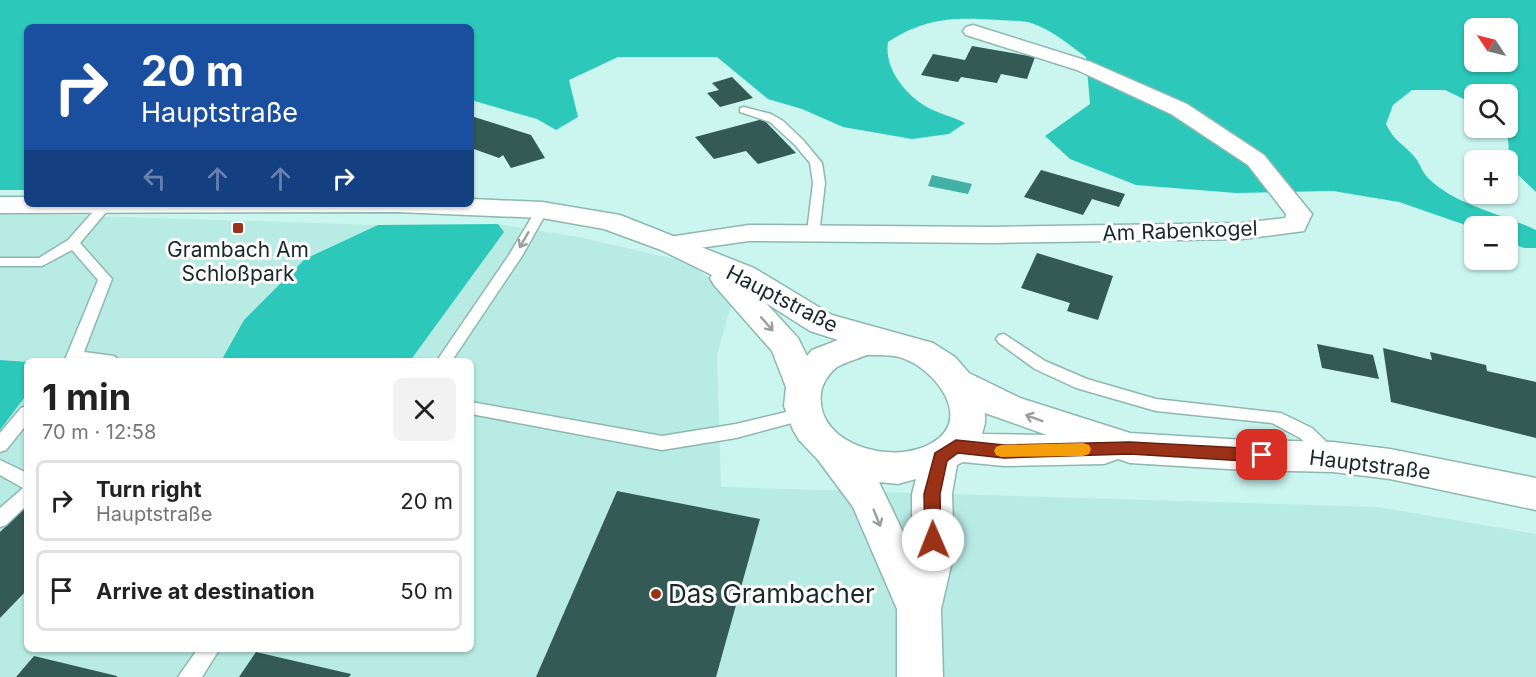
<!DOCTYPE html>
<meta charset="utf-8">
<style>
body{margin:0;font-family:Inter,sans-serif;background:#f2f2f2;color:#222;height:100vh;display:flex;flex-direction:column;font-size:22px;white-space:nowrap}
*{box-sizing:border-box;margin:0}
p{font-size:20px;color:#767676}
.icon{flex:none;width:33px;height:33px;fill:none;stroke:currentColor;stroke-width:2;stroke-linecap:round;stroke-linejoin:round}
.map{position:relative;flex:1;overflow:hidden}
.panel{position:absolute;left:24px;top:358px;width:450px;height:294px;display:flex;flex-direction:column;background:#fff;border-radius:9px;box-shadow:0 2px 4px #0004}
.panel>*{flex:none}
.banner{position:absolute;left:24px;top:24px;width:450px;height:183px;border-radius:9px;box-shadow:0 2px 4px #0004;background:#1a4fa0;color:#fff;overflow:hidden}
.needle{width:39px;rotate:305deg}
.fabs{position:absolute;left:1464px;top:18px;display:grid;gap:12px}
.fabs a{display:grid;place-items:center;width:54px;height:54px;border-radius:9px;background:#fff;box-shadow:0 2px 4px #0004;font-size:30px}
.pin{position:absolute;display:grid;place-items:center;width:51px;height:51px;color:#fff;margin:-26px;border-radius:12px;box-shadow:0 3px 9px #0006}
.me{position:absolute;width:66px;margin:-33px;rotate:359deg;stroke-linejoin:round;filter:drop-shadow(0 0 4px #0008)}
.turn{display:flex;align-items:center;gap:21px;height:126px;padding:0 18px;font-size:27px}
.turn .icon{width:78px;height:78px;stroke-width:2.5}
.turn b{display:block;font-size:42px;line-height:51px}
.lanes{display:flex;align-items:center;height:57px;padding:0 18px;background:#0003;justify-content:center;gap:30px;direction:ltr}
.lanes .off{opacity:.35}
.round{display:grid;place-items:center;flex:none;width:63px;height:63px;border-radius:9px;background:#f2f2f2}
.summary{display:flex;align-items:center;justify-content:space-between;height:102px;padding:0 18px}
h1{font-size:36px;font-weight:700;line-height:45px}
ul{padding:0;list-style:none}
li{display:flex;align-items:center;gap:18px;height:81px;margin:0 12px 9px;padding:0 6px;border:3px solid #e0e0e0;border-radius:9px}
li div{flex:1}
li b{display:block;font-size:22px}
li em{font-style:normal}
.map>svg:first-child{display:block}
.built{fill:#b7ebe3;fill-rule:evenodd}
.forest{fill:#2cc9ba;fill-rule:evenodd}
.water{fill:#43b0a4}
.building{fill:#335a55}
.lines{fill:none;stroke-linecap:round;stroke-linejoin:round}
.lane-casing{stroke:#8db7b1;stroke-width:3}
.street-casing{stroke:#8db7b1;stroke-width:3}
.secondary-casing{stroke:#8db7b1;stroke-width:3}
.lane{fill:#fff;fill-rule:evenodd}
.street{fill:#fff;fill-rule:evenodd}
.secondary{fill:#fff;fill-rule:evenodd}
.oneway{stroke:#989f9e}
.route{fill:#9a3218;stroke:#642010;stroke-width:1.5}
.slow{fill:#f59e0b}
.poi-dot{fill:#9a3218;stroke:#fff;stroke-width:2}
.labels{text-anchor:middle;stroke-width:6;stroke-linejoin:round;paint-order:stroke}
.street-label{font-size:21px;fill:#192927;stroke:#fff}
.poi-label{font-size:21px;fill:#192927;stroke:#fff}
.near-poi-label{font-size:26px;fill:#192927;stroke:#fff;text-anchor:start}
</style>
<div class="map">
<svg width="1536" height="677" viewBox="0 0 1536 677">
<rect width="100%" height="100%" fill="#caf6ef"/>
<path class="built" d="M0,213L378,225L498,224L578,237L684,261L734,294L717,355L721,487L1378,507L1536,534V677H0ZM27,362H471V650H27Z"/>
<path class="forest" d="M0,0H1536V192L1510,167L1508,139L1498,128H1508V94H1474V104L1445,90H1412L1393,105L1386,124C1395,142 1400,141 1413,155C1419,161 1422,172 1428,178C1456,206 1501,213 1536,230V248H1524L1508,242V226H1474V228L1399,202L1333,191L1236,193L1136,185L1070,159L1045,136L1090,104L1086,57C1069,45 1051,29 1031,23C1021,20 1009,21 999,20C955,17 926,17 888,42C884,67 903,91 922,104C934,113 952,116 965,123L949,134L912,139L843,127L802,109L768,99L717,57H618L569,80L578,117L556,130L537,119L471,100V27H27V190H0ZM1474,28H1508V62H1474Z
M498,224L504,232L410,361H221L244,320L305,259L378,225Z
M0,360L27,362V394L0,430Z"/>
<path class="water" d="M932,175L972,184L968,194L928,186Z"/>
<path class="building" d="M972,46L1035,57L1027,79L1001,74L997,83L961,77L958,82L921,75L933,54L965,60Z
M732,77L753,98L720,107L707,93L719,90L712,83Z
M471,116L531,135L545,158L511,168L503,155L499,158L471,148Z
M763,119L796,153L758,164L746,151L714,159L695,137Z
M1041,170L1125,194L1119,207L1092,199L1083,215L1024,197Z
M1037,253L1113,276L1098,320L1067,311L1070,303L1021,288Z
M1317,344L1373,355L1379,379L1322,368Z
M1383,348L1432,360L1430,352L1486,365L1487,371L1536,382V438L1391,402Z
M617,491L760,519L716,677H536Z
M27,506V590L0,618V532Z
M256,652L351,674L349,677H239Z
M34,656L117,676V677H16Z"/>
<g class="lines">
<defs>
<path id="lane" d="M744,107L771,114L783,121L803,140L822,163L825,183L819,235H809L807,232L813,183L810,163L795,145L770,122L740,112V108Z
M100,204H113L80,243L112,279L84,352L114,356L121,362H64L98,280L72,250L42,266H0V258H39L68,240Z
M542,206L548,210L522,256L451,362H436L509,255L536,210Z
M1004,334L1045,361L1087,379L1156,399L1281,413L1312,428L1340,455L1337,460L1331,462L1325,460L1300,438L1272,423L1156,411L1076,388L1035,369L999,343L996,339L999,335Z
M471,402L662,436L736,424L803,408L809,410L811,414L809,418L803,420L736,438L662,450L471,414Z
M27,406V424L6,450L0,452V433L21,408Z
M0,460L27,473V505L6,525L0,527V508L23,488L0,475Z
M197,650H219L202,677H178Z"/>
<path id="street" d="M973,25L1091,62L1187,104L1264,155L1312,214L1304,231L1242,239L991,243L749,241L671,252L662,250L658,244L662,238L749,225L991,227L1242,223L1285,218L1286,214L1248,165L1171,114L1077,70L966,35L963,31L966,27Z"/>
<path id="secondary" d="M0,197H27V204H471V199L542,202L620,215L754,268L832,315L933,343L955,357L969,373L1020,398L1130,433L1245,440L1333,442L1390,449L1536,478V510L1390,479L1333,472L1245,470L1130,463L1118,459L1104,464L1004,466L963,462L957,465L952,494L954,553L941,609L943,677H897V609L853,507L818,460L799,440L793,430L784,406L786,387L772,351L714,285L710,278L712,275L661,250L604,229L542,218L397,212L0,213ZM766,303L810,331L838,340L812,350L807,356L798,338ZM867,355C880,355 895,354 907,360C933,370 969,413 939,438C903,469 814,448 821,393C822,384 829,373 837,367C846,362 857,359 867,355ZM985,413L1047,435L982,434L985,423ZM916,479L912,494V551L879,482L898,484Z"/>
</defs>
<use href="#lane" class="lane-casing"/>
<use href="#street" class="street-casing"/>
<use href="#secondary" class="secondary-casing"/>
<use href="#lane" class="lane"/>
<use href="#street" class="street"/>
<use href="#secondary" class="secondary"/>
</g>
<defs><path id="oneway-shaft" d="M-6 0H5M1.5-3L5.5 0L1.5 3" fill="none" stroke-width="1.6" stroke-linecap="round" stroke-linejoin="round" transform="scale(1.5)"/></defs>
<g class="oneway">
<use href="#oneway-shaft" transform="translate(524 240) rotate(120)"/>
<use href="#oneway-shaft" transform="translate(767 324) rotate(49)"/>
<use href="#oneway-shaft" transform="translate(1034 418) rotate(-160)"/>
<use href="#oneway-shaft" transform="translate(877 518) rotate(68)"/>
</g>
<path class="route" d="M956,440L1004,445L1130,442L1262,449L1268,451L1270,455L1268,460L1262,462L1130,454L1004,458L958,453L947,461L940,494L941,540L939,545L933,547L927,545L925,540L924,494L935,453Z"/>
<path class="slow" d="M1083,443L1089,445L1091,449L1089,454L1083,456L1001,457L996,455L994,451L996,447L1001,445Z"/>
<g class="poi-dot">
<rect x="232" y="222" width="12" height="12" rx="3"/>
<circle cx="656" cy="594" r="6"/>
</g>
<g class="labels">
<g class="street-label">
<text transform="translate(1180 231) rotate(-2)" y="7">Am Rabenkogel</text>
<text transform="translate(782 299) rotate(27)" y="7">Hauptstraße</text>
<text transform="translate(1370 465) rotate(7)" y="7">Hauptstraße</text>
</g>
<g class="poi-label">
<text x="238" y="257">Grambach Am<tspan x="238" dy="24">Schloßpark</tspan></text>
</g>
<g class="near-poi-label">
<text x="668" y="603">Das Grambacher</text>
</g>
</g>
</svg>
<div class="fabs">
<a><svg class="needle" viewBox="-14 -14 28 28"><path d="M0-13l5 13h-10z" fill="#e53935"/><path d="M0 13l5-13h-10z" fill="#767676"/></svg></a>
<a><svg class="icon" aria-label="search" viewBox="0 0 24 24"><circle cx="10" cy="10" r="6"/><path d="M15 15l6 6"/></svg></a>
<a>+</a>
<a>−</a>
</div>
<div class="pin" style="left:1262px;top:455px;background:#d93025"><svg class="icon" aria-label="arrive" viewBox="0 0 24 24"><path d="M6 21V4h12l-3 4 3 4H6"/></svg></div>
<svg class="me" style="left:933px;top:540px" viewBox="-20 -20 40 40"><circle r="19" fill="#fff"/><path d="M0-13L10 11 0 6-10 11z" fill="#9a3218"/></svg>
<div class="banner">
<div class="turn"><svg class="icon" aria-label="right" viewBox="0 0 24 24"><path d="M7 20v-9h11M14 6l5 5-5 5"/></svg><div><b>20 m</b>Hauptstraße</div></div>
<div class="lanes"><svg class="icon off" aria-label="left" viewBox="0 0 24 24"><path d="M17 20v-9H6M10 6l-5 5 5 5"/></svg><svg class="icon off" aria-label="ahead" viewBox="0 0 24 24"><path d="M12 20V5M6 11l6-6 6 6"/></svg><svg class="icon off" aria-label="ahead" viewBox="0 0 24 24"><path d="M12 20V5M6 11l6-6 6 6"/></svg><svg class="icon" aria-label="right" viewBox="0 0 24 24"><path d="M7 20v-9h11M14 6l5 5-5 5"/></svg></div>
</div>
<section class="panel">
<div class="summary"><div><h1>1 min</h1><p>70 m · 12:58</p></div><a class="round"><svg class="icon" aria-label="close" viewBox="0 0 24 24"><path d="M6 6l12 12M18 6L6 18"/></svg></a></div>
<ul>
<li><svg class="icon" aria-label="right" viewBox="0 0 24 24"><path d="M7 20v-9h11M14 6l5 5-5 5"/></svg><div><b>Turn right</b><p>Hauptstraße</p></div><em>20 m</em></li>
<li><svg class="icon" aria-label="arrive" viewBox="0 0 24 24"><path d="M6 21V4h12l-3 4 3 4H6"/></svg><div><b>Arrive at destination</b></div><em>50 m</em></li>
</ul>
</section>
</div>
